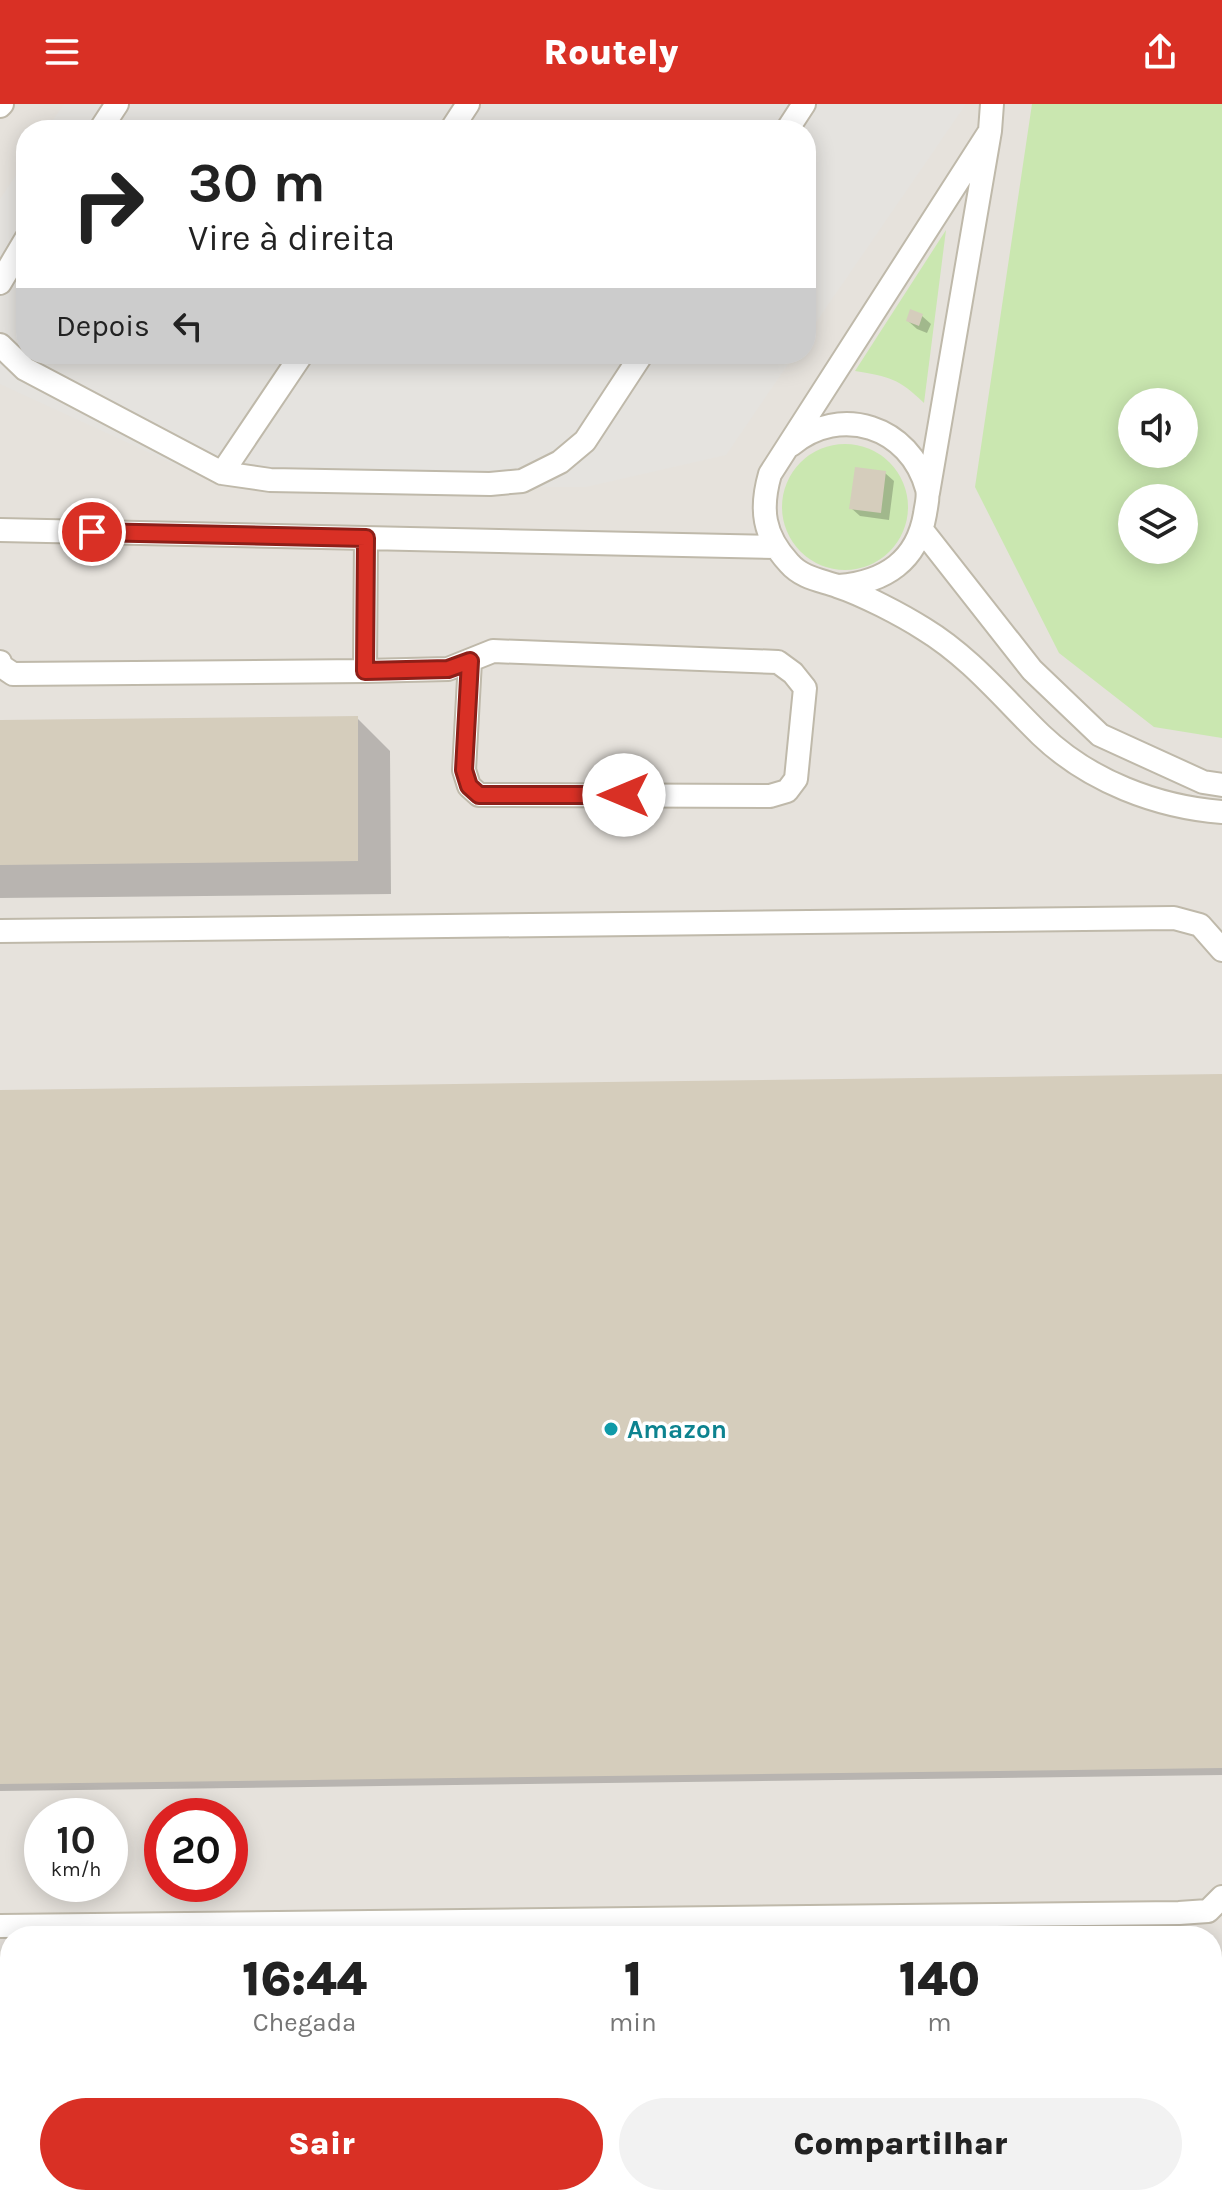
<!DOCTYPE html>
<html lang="pt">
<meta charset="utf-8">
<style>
body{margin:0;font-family:Karla,sans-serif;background:#f2f2f2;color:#222;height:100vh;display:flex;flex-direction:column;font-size:30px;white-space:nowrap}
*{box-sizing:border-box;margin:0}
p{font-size:26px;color:#767676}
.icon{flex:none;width:44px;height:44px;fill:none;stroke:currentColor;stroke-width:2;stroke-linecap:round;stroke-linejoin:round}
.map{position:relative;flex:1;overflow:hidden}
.panel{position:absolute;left:0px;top:1822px;width:1222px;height:280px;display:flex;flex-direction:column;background:#fff;border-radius:32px 32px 0 0;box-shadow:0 4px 20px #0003}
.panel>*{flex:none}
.hud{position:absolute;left:16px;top:16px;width:800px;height:244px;border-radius:32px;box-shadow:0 4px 20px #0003;background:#fff;color:#222;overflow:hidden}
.controls{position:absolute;left:1118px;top:284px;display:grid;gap:16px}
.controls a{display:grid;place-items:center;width:80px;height:80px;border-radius:50%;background:#fff;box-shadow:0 4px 20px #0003;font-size:40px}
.speed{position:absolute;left:24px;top:1694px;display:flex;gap:16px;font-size:40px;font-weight:700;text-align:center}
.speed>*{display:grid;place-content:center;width:104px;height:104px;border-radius:50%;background:#fff;box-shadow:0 4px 20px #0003;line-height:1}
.speed small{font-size:20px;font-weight:400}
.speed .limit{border:12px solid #d22;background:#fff;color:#111}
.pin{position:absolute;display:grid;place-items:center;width:68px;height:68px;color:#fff;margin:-34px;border:4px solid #fff;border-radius:50%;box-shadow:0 2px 8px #0007}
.me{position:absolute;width:88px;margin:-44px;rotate:270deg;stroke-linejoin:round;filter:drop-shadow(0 0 6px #0008)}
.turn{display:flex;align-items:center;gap:28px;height:168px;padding:0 40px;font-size:36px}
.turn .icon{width:104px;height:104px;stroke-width:2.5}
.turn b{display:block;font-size:56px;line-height:68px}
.then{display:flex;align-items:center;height:76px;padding:0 40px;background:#0003;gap:16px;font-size:30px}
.eta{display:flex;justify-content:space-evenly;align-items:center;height:136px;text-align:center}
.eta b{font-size:48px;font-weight:800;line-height:56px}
.button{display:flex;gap:16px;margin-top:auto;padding:16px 40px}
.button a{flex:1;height:92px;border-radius:48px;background:#d93025;color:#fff;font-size:32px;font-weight:800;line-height:92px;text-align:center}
.button a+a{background:#f2f2f2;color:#222}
header{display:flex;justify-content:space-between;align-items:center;height:104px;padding:0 40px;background:#d93025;color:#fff;font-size:36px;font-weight:800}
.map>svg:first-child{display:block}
.industrial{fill:#e6e2dc;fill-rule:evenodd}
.green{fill:#cae7b0;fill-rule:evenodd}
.parking{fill:#e5e3df}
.shadow{fill:#0003}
.building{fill:#d5cdbc}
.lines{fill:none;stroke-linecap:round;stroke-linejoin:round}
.lane-casing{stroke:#bfb9aa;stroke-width:26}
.lane{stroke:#fff;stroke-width:22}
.route-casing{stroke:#8d1f18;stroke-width:20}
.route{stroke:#d93025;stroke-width:14}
.culture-dot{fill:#0f9aa8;stroke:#fff;stroke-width:3}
.labels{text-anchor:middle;stroke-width:7;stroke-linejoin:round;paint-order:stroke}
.culture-label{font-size:26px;font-weight:bold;fill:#0d838f;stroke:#fff;text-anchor:start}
</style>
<header><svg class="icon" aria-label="menu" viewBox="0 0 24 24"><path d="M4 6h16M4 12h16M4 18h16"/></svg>Routely<svg class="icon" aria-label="share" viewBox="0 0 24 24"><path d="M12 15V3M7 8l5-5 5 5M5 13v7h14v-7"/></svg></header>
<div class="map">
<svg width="1222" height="2102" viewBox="0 0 1222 2102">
<rect width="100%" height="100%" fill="#f3f1e7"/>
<path class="industrial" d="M0,0H1222V2102H0ZM26,26H806V250H26ZM1132,298H1184V350H1132ZM1132,394H1184V446H1132ZM42,1712H110V1780H42ZM162,1712H230V1780H162ZM10,1832H1212V2092H10Z"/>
<path class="green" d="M1032,0H1222V634L1154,623L1059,549L975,383ZM1132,298H1184V350H1132ZM1132,394H1184V446H1132Z
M946,126L924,299C898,274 890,273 855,267Z
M782 403a63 63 0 1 1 126 0a63 63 0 1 1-126 0Z"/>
<path class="parking" d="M64,0H966L806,233V26H46Z
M26,56V250H795L726,351L586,383H224L0,280V95Z"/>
<path class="shadow" d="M922,212L931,220L927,229L917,225L908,217Z
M885,369L894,377L889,416L860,412L851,404Z
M357,614L390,647L391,790L0,794V618Z
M1222,972V1671L0,1687V988Z"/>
<path class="building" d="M910,205L923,210L919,222L906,217Z
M855,363L886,367L881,409L849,405Z
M358,612V757L0,761V616Z
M1222,970V1664L0,1680V986Z"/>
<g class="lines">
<defs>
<path id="lane" d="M0,2L2,0
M100,26L117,0
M451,26L468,0
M787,26L804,0
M990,27L770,370C760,405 763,431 789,459C802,474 820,476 837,482C862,490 902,511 924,525C970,553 1003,594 1041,631C1089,677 1157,703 1222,708
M0,179L26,135
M0,241L25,265L222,369L270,376L490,380L522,377L560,358L585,337L642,250
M791,341C840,300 910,322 927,385C929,393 926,402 925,410C917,457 885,478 839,482
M222,369L302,250
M928,389L990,27L992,0
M0,426L775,443
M922,426L1032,566L1100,631L1203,678L1222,681
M366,434L365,567L448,565L493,547L778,558L793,569L805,584L796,675L787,687L770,692L479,691L469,682L464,666L470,557
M0,558L1,562L13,570L365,567
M0,827L1174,814L1200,821L1222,846
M0,1822L1179,1809L1208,1807L1222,1793"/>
</defs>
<use href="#lane" class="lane-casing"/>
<use href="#lane" class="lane"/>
</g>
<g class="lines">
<defs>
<path id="route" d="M92,428L366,434L365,567L448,565L470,557L464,666L469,682L479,691H624"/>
</defs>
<use href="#route" class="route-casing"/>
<use href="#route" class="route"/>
</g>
<circle class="culture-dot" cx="611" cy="1325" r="8"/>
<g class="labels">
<g class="culture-label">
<text x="627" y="1334">Amazon</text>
</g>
</g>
</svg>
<div class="controls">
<a><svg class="icon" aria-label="sound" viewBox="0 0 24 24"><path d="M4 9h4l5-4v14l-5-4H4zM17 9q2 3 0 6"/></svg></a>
<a><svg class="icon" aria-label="layers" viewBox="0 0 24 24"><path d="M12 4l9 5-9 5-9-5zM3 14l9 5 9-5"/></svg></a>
</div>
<div class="speed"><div>10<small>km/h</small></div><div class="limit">20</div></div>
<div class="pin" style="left:92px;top:428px;background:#d93025"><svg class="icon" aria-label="arrive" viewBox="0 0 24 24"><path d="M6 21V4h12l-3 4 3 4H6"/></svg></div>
<svg class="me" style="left:624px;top:691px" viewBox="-20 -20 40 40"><circle r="19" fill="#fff"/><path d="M0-13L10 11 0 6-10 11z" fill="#d93025"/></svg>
<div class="hud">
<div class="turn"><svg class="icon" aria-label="right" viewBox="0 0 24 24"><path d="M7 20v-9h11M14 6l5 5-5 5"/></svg><div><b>30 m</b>Vire à direita</div></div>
<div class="then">Depois<svg class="icon" aria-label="left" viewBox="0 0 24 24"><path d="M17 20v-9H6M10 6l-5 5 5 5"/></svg></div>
</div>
<section class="panel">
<div class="eta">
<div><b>16:44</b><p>Chegada</p></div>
<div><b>1</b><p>min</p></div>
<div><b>140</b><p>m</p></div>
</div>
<div class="button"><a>Sair</a><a>Compartilhar</a></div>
</section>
</div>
